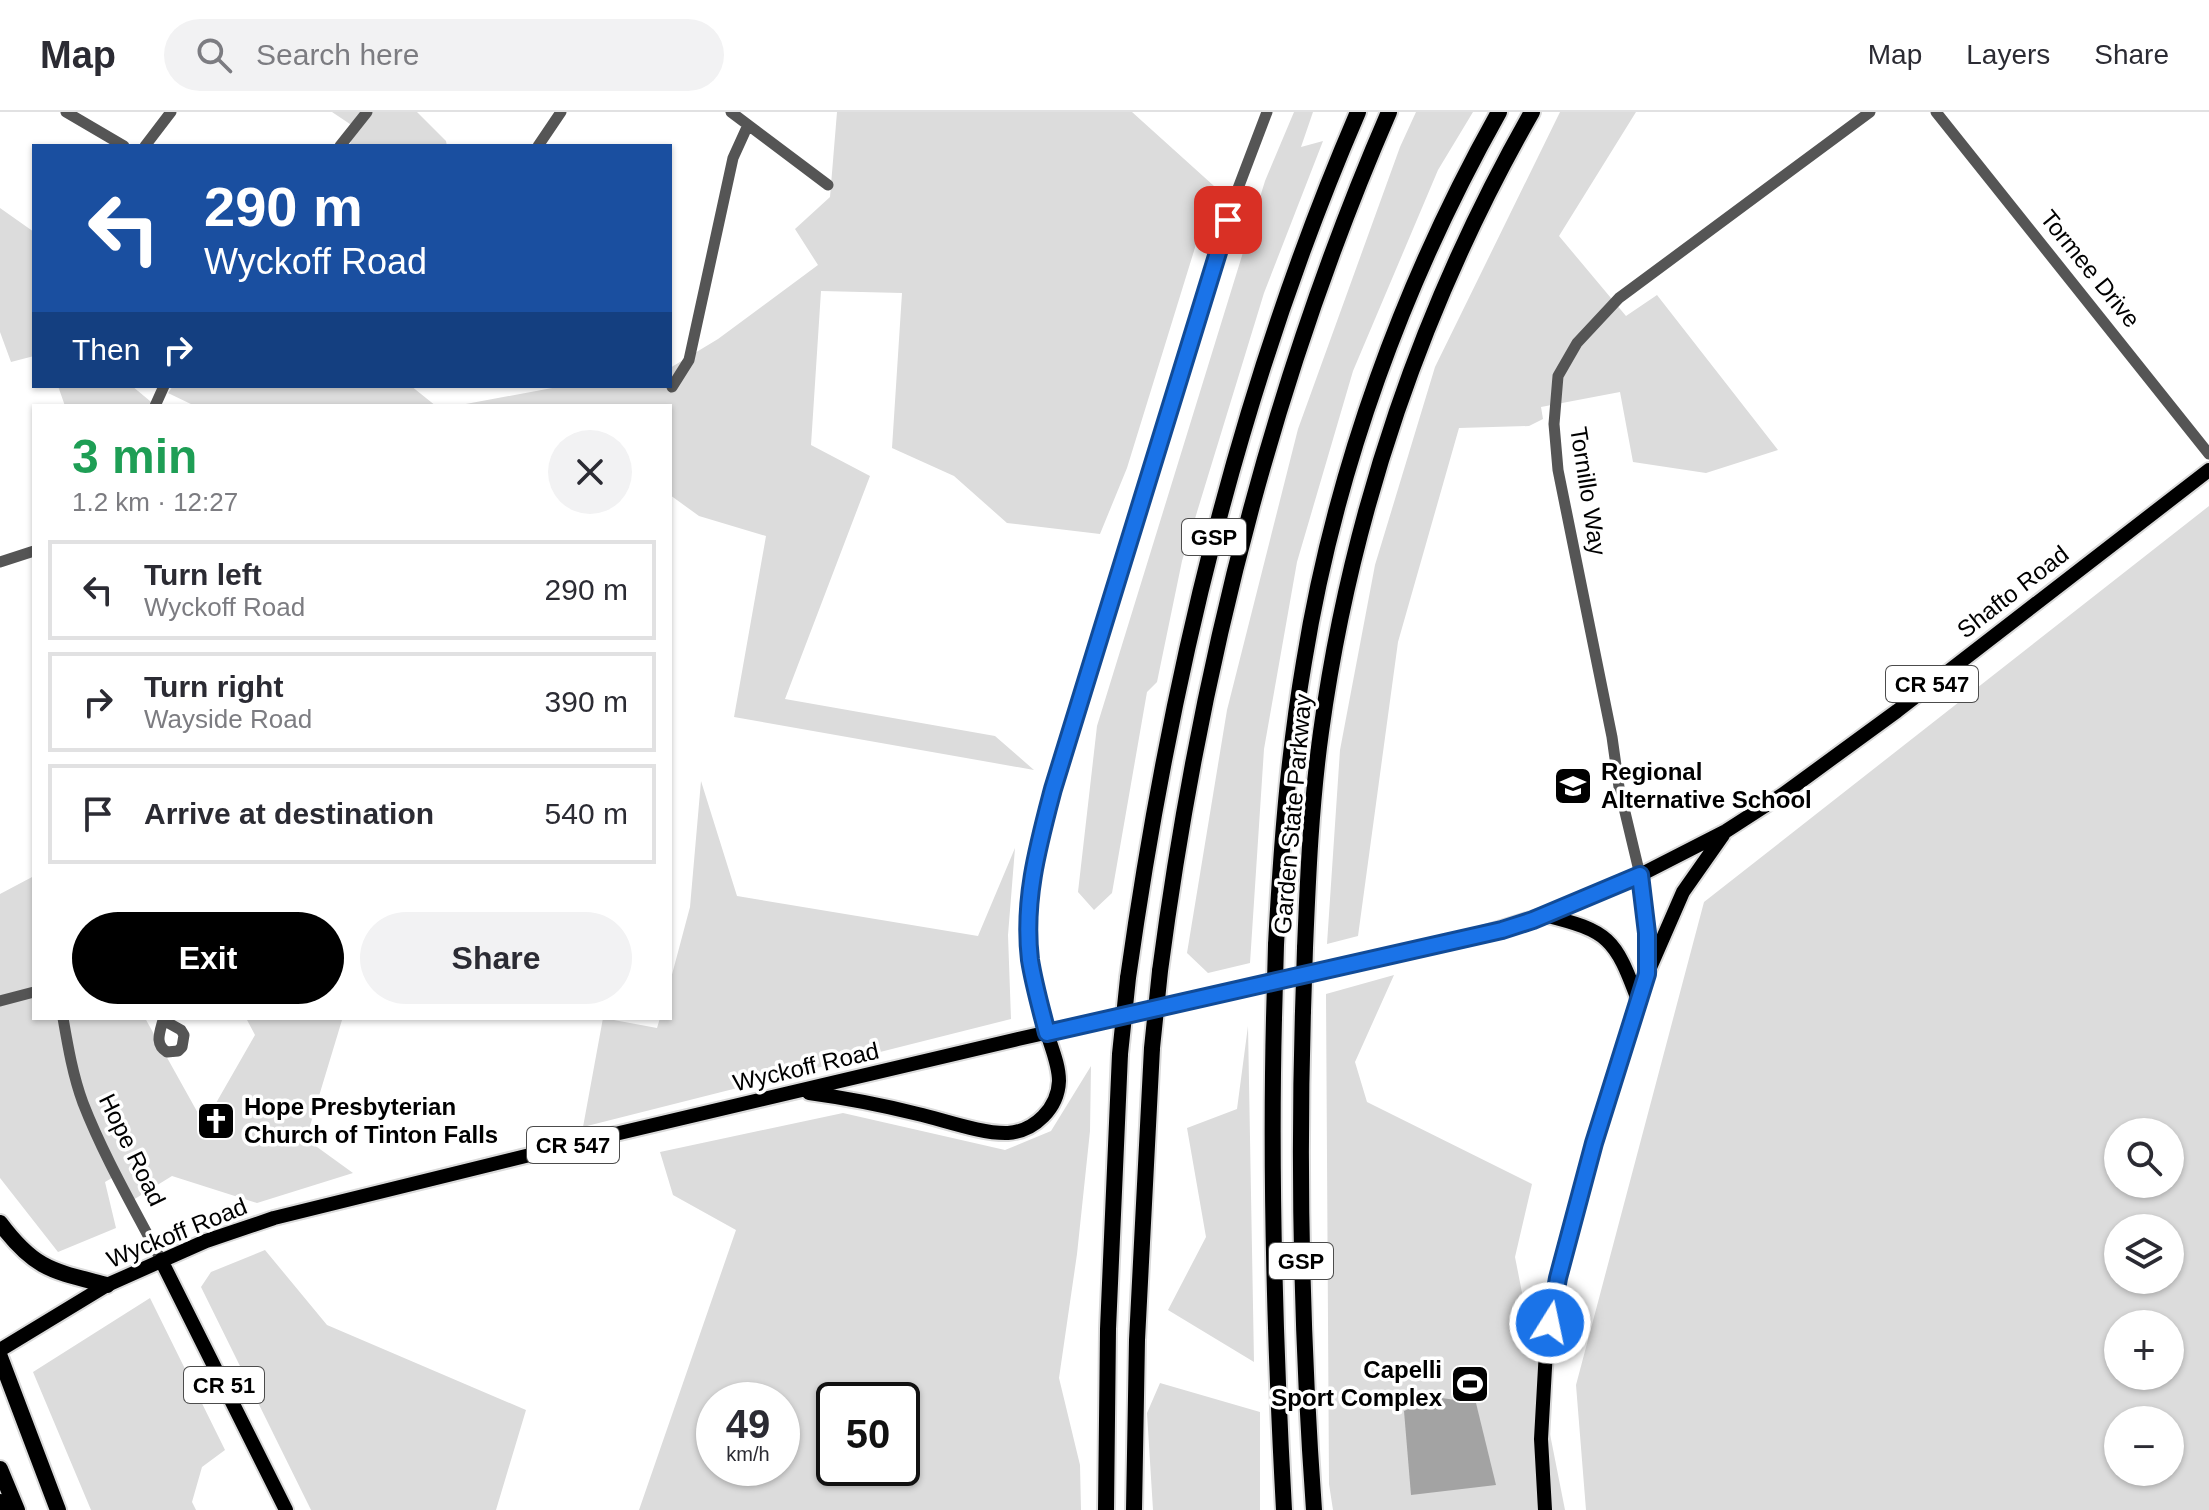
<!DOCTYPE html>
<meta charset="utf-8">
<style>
body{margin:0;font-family:Arial,sans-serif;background:#f2f2f3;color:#2b2b33;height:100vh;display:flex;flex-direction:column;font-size:30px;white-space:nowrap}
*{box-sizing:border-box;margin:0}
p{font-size:26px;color:#7c7c81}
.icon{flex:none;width:44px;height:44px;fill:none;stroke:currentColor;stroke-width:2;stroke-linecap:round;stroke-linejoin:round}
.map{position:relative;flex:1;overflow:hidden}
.drawer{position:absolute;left:32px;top:292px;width:640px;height:616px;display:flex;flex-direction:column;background:#fff;border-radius:0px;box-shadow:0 2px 6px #0004}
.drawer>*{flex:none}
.banner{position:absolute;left:32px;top:32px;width:640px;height:244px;border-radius:0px;box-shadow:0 2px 6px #0004;background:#1a4fa0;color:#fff;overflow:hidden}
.buttons{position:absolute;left:2104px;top:1006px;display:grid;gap:16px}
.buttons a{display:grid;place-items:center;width:80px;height:80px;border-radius:50%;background:#fff;box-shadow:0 2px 6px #0004;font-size:40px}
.speed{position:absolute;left:696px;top:1270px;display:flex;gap:16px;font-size:40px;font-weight:700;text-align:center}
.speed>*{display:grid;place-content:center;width:104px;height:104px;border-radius:50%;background:#fff;box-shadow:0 2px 6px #0004;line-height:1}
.speed small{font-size:20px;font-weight:400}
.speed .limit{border:4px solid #111;border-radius:12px;background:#fff;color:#111}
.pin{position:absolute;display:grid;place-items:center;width:68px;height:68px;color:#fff;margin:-34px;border-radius:16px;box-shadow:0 4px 12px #0006}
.me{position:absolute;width:88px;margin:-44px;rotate:10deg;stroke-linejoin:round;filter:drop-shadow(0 0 6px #0008)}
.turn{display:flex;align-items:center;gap:28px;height:168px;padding:0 40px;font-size:36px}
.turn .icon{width:104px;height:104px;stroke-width:2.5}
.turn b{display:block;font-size:56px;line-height:68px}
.then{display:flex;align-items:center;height:76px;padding:0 40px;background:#0003;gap:16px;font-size:30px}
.round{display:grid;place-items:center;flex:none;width:84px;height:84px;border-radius:42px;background:#f2f2f3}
.overview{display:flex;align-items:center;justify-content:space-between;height:136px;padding:0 40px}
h1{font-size:48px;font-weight:600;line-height:60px;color:#1e9e55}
.action{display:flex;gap:16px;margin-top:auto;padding:16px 40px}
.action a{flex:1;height:92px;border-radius:48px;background:#000;color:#fff;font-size:32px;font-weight:600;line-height:92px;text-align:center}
.action a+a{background:#f2f2f3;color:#2b2b33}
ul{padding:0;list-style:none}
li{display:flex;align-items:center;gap:24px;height:100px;margin:0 16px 12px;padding:0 24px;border:4px solid #e1e1e2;border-radius:0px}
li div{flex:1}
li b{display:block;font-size:30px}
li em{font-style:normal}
header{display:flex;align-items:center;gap:48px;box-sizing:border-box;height:112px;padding:0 40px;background:#fff;border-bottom:2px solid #e1e1e2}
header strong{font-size:38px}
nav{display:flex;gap:44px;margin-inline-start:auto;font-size:28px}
.search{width:560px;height:72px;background:#f2f2f3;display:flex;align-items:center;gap:20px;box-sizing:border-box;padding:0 28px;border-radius:44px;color:#7c7c81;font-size:30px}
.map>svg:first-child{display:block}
.green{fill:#dcdcdc;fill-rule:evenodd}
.water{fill:#a3a3a3}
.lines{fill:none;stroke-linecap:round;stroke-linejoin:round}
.major-casing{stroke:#dbdbdb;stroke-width:18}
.highway-casing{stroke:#dbdbdb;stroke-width:20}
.minor{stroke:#555;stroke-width:11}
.major{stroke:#000;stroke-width:14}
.highway{stroke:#000;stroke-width:16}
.highway-bridge-casing{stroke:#dbdbdb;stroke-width:20;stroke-linecap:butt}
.highway-bridge{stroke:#000;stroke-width:16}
.route-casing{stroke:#114b97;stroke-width:20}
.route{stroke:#1a73e8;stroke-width:14}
.labels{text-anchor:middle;stroke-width:7;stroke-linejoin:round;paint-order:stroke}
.shield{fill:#fff;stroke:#4c4c4c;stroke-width:2}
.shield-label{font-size:22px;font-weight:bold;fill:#000}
.street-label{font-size:24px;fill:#000;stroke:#fff}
.poi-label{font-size:24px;font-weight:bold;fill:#000;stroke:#fff;text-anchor:start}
</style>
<header>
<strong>Map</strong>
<div class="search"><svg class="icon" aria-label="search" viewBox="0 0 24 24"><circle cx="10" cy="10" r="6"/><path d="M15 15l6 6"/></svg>Search here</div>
<nav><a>Map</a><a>Layers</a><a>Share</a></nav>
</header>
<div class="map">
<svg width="2209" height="1398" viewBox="0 0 2209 1398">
<rect width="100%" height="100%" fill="#fff"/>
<path class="green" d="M332,0H417L446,29L447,34H350L353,14Z
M837,0H1132L1214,74L1127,356L1100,422L1007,411L954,364L892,336L902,181L821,179L811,333L870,364L785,587L995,624L1034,658L734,605L766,424L699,404L670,383V294H455L563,274H670V256L718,227L818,153L795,117L830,85Z
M1294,0H1313L1301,35L1323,29L1264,181L1182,449L1157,570L1147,580L1112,781L1094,798L1078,780L1097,614L1265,69Z
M1416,0H1473L1438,58L1353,259L1297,450L1264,637L1250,851L1208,861L1187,841L1227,598L1298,317L1400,35Z
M1560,0H1636L1559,124L1626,204L1657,183L1778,338L1706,361L1633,350L1620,280L1541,295L1543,307L1529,314L1459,316L1398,530L1358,824L1327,832L1340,638L1375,453L1435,255Z
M0,96L34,120V244L11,250L0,220Z
M58,274H132L156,294H65Z
M173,274H411L436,294H195L168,281Z
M2209,394V1398H1586L1576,1273L1704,790ZM2118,1020H2170V1072H2118ZM2118,1116H2170V1168H2118ZM2118,1212H2170V1264H2118ZM2118,1308H2170V1360H2118Z
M701,669L737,784L978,824L1015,736L1008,823L1011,907L583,1015L603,906L657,916L660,906H670V870L690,795Z
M34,764V906H145L204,1012L255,923L246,906L342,908L306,1027L353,1061L257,1091L172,1064L133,1088L117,1063L105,1070L116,1116L58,1140L0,1066V782Z
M1394,863L1355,950L1367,990L1532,1072L1515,1145L1565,1398H1333L1329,1372L1326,882Z
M1248,914L1254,1250L1168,1198L1206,1125L1187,1016L1237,997Z
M1091,954L1090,1019L1077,1142L1059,1266L1080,1353L1081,1398H639L736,1118L673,1083L660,1040L843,1001L1005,1038L1051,1019ZM714,1288H782V1356H714ZM902,1288V1356H834V1288Z
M265,1138L327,1213L526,1298L496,1398H311L201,1175L211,1160Z
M150,1186L225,1338L202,1355L192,1390L196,1398H91L33,1260Z
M1160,1271L1260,1300V1398H1153L1147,1301Z"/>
<path class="water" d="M1435,1285L1476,1291L1496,1373L1411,1383L1404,1299Z"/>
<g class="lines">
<defs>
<path id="major" d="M1544,803C1609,819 1615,826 1638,888
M1649,858L1683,780L1723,723
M809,981C846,986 882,993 918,1002C944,1008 982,1022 1008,1021C1035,1019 1058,996 1059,969C1059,953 1052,937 1047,921
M161,1148L286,1398
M0,1238L107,1173L206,1129L274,1106L611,1023L1018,927L1469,826L1544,803L1640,763L1726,719L1782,683L1897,599L2209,358
M1545,1398L1541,1327L1546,1238L1558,1166L1594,1031L1647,862V821L1640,763"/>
<path id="highway" d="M1276,833C1281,738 1288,644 1304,550C1335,358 1404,169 1499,0
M1305,836C1308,764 1311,692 1321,620C1351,401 1423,191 1532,0
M1160,859C1199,563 1270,274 1389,0
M1128,866C1170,568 1239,276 1358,0
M1303,899C1298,1066 1302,1232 1314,1398
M1274,906C1270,1071 1275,1234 1284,1398
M0,1111C35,1158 53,1159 107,1173
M0,1245L58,1398
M0,1357L17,1398
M0,1390L2,1398
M1106,1398L1108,1217L1120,942
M1134,1398L1137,1228L1152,936"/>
</defs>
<use href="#major" class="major-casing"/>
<use href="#highway" class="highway-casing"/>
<path class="minor" d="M66,0L124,34
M731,0L828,73
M1936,0L2209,342
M145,34L171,0
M340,34L367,0
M538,34L561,0
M672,275L689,248L733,46L748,13
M155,294L164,274
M0,450L34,439
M1640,763L1619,675L1612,625L1558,358L1554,312L1558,264L1577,231L1619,186L1870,0
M0,889L34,880
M63,906C68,935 73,964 83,991C104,1045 134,1096 161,1148
M163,908L181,918L184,923L182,935L178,939L167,940C154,932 160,920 163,908Z
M1047,921C1037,879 1026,837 1028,792C1031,753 1043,715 1053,677L1237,79L1267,0"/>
<use href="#major" class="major"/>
<use href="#highway" class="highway"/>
<defs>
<path id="highway-bridge" d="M1303,899L1305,836
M1274,906L1276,833
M1152,936L1160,859
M1120,942L1128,866"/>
</defs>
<use href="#highway-bridge" class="highway-bridge-casing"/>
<use href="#highway-bridge" class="highway-bridge"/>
</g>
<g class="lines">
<defs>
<path id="route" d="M1228,108L1053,677C1038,734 1023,788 1030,848C1034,873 1041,897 1047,921L1502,818L1533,808L1640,763L1647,821V862L1594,1031L1558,1166L1550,1211"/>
</defs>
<use href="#route" class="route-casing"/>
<use href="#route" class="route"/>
</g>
<defs>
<symbol id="school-square" viewBox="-11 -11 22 22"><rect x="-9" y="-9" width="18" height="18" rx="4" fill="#000" stroke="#fff"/><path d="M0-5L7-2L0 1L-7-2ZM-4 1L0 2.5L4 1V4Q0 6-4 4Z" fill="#fff"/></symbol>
<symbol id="church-square" viewBox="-11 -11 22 22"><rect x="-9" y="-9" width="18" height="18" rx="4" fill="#000" stroke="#fff"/><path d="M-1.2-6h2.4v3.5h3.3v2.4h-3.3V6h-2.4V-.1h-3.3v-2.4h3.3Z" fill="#fff"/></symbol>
<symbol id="stadium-square" viewBox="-11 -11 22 22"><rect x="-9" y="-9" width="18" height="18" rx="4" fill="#000" stroke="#fff"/><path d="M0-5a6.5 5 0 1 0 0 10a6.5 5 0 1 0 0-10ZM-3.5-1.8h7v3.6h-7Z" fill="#fff"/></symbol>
</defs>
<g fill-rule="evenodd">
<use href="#school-square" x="1551" y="652" width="44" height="44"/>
<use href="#church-square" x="194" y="987" width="44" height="44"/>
<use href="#stadium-square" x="1448" y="1250" width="44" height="44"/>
</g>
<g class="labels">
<g class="shield">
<rect x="1182" y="407" width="64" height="36" rx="6"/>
<rect x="1886" y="554" width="92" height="36" rx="6"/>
<rect x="527" y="1015" width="92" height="36" rx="6"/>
<rect x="1269" y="1131" width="64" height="36" rx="6"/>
<rect x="184" y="1255" width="80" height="36" rx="6"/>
</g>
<g class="shield-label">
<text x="1214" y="433">GSP</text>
<text x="1932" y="580">CR 547</text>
<text x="573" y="1041">CR 547</text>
<text x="1301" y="1157">GSP</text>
<text x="224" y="1281">CR 51</text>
</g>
<g class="street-label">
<text transform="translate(2090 157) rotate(51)" y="8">Tormee Drive</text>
<text transform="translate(1588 379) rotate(81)" y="8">Tornillo Way</text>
<text transform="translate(2013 480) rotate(-38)" y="8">Shafto Road</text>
<text transform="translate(1293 702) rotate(-85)" y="8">Garden State Parkway</text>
<text transform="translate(806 955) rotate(-13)" y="8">Wyckoff Road</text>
<text transform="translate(132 1038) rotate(64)" y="8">Hope Road</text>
<text transform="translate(177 1121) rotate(-22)" y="8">Wyckoff Road</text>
</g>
<g class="poi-label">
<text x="1601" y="668">Regional<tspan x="1601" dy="28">Alternative School</tspan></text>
<text x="244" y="1003">Hope Presbyterian<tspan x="244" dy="28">Church of Tinton Falls</tspan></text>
<text x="1442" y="1266" text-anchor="end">Capelli<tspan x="1442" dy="28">Sport Complex</tspan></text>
</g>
</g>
</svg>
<div class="buttons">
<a><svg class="icon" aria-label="search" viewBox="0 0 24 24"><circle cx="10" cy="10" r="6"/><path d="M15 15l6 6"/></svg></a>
<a><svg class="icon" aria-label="layers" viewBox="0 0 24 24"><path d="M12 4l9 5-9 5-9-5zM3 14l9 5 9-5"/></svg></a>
<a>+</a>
<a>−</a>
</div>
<div class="speed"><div>49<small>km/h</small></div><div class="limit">50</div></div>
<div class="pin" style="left:1228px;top:108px;background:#d93025"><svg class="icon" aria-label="arrive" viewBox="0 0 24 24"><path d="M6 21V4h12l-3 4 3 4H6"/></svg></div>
<svg class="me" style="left:1550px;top:1211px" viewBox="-20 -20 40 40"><circle r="17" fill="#1a73e8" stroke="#fff" stroke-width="3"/><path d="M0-11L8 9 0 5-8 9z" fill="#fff"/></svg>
<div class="banner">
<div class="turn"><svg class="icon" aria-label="left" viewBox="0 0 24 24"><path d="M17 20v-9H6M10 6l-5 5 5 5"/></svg><div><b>290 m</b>Wyckoff Road</div></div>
<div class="then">Then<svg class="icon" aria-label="right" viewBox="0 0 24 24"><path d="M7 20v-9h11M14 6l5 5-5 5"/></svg></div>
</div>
<section class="drawer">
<div class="overview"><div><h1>3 min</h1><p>1.2 km · 12:27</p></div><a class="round"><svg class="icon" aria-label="close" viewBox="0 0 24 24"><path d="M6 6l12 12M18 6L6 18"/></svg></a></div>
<ul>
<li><svg class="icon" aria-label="left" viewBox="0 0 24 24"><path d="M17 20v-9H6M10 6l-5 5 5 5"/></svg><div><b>Turn left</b><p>Wyckoff Road</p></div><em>290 m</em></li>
<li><svg class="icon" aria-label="right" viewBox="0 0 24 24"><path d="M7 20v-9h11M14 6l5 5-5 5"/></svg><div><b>Turn right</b><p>Wayside Road</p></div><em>390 m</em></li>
<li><svg class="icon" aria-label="arrive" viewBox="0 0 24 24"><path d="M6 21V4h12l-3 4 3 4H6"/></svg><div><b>Arrive at destination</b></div><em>540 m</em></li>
</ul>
<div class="action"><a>Exit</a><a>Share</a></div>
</section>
</div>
